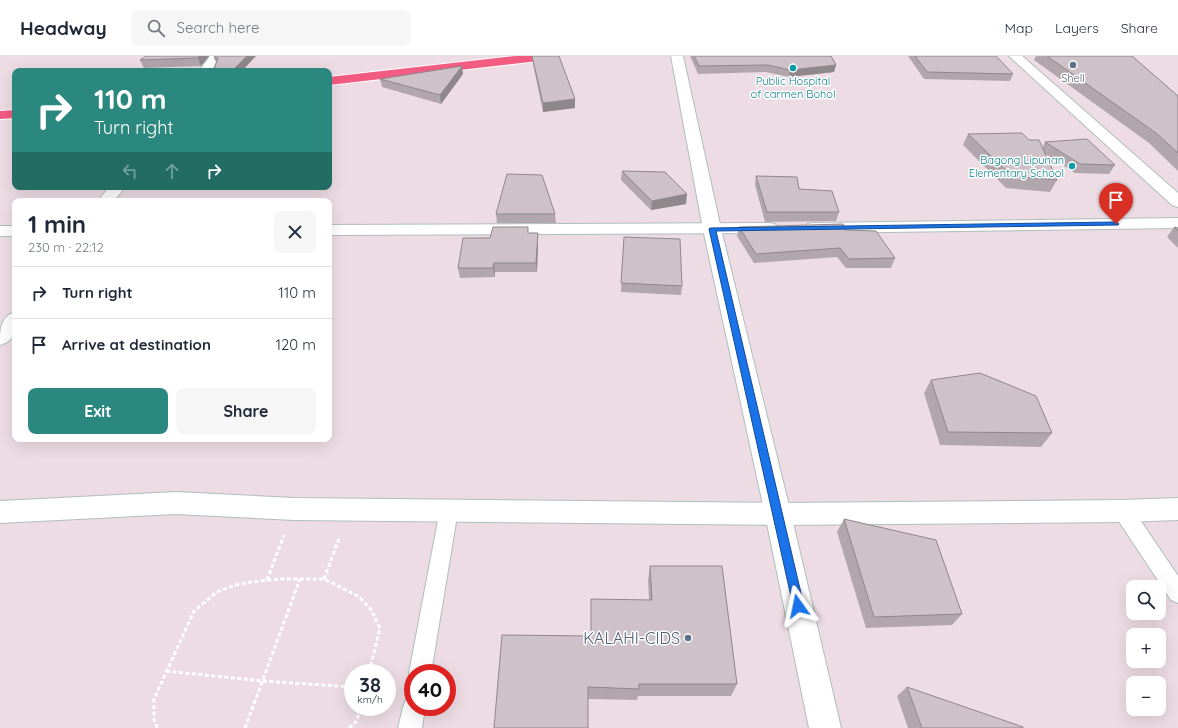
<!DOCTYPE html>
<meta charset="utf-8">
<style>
body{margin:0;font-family:Quicksand,sans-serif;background:#f6f6f7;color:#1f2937;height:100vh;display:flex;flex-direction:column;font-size:15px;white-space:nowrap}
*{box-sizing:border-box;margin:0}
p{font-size:13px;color:#747a83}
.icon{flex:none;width:22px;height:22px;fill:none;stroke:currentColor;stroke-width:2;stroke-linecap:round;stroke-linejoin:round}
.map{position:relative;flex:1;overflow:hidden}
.side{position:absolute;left:12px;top:142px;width:320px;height:244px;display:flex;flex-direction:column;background:#fff;border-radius:8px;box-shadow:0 4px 16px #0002}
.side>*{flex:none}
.hud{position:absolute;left:12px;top:12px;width:320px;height:122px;border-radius:8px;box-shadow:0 4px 16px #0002;background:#2b887e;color:#fff;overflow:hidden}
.controls{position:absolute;left:1126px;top:524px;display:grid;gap:8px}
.controls a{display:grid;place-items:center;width:40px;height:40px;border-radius:8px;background:#fff;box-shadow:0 4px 16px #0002;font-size:20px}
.speed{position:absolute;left:344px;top:608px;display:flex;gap:8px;font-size:20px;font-weight:700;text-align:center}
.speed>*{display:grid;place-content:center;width:52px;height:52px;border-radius:50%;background:#fff;box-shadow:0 4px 16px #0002;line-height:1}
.speed small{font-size:10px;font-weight:400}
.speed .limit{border:6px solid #d22;background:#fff;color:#111}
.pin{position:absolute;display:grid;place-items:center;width:34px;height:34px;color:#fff;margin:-41px -17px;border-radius:50% 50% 50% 0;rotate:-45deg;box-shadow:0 0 4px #0007}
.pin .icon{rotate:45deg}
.me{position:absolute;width:44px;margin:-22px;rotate:348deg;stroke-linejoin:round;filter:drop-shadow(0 0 3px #0008)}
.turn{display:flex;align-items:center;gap:14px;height:84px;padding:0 16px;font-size:18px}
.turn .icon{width:52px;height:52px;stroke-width:2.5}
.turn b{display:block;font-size:28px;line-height:34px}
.lanes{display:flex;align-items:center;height:38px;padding:0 16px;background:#0003;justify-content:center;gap:20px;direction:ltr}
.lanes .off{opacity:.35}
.round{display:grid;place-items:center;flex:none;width:42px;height:42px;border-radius:8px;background:#f6f6f7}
.head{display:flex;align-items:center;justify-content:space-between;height:68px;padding:0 16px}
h1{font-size:24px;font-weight:700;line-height:30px}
.primary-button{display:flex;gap:8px;margin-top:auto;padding:8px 16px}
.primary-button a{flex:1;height:46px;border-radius:8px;background:#2b887e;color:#fff;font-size:16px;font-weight:700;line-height:46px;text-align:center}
.primary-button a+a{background:#f6f6f7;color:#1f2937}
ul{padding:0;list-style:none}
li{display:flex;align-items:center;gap:12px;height:52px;padding:0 16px;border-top:1px solid #e0e1e3}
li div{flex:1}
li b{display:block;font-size:15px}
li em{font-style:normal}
header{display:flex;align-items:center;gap:24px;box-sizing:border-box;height:56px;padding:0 20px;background:#fff;border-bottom:1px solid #e0e1e3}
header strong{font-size:19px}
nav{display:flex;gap:22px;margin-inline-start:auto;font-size:14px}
.search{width:280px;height:36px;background:#f6f6f7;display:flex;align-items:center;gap:10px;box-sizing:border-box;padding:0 14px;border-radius:8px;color:#747a83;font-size:15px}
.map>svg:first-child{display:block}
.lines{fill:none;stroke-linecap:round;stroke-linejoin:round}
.lane-casing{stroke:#b0bebc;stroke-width:2}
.street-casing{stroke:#b0bebc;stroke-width:2}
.secondary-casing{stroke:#b0bebc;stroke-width:2}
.primary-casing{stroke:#fff;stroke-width:2}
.path{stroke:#fff;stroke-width:3;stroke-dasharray:4 2.5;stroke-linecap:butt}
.lane{fill:#fff;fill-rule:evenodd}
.street{fill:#fff;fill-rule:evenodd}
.secondary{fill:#fff;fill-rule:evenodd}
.primary{fill:#f25b82;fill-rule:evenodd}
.wall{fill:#b1a6ab}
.shaded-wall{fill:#90878b}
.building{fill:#cec1c7;stroke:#90878b}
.route{fill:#1a73e8;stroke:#114b97}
.service-dot{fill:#5c6f8a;stroke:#fff;stroke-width:1.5}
.culture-dot{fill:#0f9aa8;stroke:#fff;stroke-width:1.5}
.labels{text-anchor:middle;stroke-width:3;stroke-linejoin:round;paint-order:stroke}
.far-service-label{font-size:11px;fill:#4e5e75;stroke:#fff}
.far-culture-label{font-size:11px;fill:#0d838f;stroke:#fff}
.near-service-label{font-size:16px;fill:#4e5e75;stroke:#fff;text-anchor:end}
</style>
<header>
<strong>Headway</strong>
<div class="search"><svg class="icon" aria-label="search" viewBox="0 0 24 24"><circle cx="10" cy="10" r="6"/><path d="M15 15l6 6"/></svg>Search here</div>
<nav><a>Map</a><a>Layers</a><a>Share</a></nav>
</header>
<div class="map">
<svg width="1178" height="672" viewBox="0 0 1178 672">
<rect width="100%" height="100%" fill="#eddce4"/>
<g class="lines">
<defs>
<path id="lane" d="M449,446L456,448L458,454L431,617H413V625L409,617L440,454L442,448Z
M1123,447L1130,449L1178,520V547L1171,544L1116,461L1114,455L1116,449Z
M413,640V651H425L422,672H398L403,651L406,643Z"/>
<path id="street" d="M210,0H222L211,15H199Z
M1009,0H1022L1178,137V151L1172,149Z
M109,131H125L114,145H98Z
M1178,162V172L813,177L807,176L804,172L807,168L813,167Z
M769,167L775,168L778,172L775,176L769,177L329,179V169Z
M0,170H15V180H0Z
M15,256C15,271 18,284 0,289C0,274 0,261 15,256Z
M176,436L294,442L778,447L1123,444L1178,442V464L1123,466L778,469L294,464L176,458L0,467V445Z"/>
<path id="secondary" d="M671,0H683L721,173L791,458L841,672H809L765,458L703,173Z"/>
<path id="primary" d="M515,0H553L551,3L547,4L329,29V21Z
M15,54V62L0,63V55Z"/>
</defs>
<use href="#lane" class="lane-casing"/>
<use href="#street" class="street-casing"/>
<use href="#secondary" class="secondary-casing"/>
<use href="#primary" class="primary-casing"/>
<path class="path" d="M324,523L340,480
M267,524L284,479
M166,615L263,625L353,631
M157,672L154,663V643L194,555L217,536L235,529L251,526L281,523H324L358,540L370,552L380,572L369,617
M245,672L300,523
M349,672L357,665L360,651"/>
<use href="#lane" class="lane"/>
<use href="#street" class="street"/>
<use href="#secondary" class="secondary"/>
<use href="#primary" class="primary"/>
</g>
<path class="wall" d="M146,0H209L201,10L144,12L140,4Z
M215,0L242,15L216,6L214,2Z
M532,0L575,43V52L543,56L533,8Z
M690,0H831L836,9L834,16L789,21L766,16L698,18Z
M908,0H996L1013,18L1010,25L924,23Z
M1036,0H1132L1178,40V115L1149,87L1034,4Z
M463,18L441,48L382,31L380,23Z
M968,78L1029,84L1042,92L1045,86L1115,109L1109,118L1075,117L1044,97L1057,124L1050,136L1006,132L963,89Z
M622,115L686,148L651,154L621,124Z
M756,120L799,133L839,156L836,165L765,166L755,129Z
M496,158H555L556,167H497Z
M739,171L845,174L895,202L891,212H846L837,201L754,207L737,180Z
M1174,171L1178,172V192L1167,181Z
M528,177L538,187L537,216H495V221L460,222L458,212L490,182Z
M624,181L682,230L681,239L621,236Z
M931,324L1052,377L1041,391L940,389L924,337Z
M844,463L962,558L952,569L866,572L837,476Z
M650,510L737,628L731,640H638L637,644L588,643L494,672L591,580L649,544L648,524Z
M907,631L1023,672H908L897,640Z"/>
<path class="shaded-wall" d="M200,0H209L201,10L198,2Z
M247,0H256L242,15H232Z
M836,9L834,16L789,21L790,14Z
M462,10L463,18L441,48L440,39Z
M575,43V52L543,56V47Z
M687,138L686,148L651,154L652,145Z
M538,177V187L537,216L536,207Z
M494,207L495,216V221L493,212Z"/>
<path class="building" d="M146,0H200L198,2L140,4Z
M215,0H247L232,15H213L218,2H214Z
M532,0H559L575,43L543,47Z
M694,0H831L836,9L790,14L768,9L699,10Z
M915,0H996L1013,18L927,16Z
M1047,0H1132L1178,40V97L1156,77Z
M462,10L440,39L380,23Z
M1022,77L1029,84H1039L1057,124L1012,120L968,78Z
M1087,83L1115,109L1080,108L1045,86Z
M622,115L665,116L687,138L652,145Z
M507,118L542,119L555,158H496Z
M756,120L797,121L799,133L832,135L839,156H767Z
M843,168L845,174L876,175L895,202L849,203L840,192L756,198L739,171Z
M493,171H528V177H538L536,207H494L493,212H458L463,182H490Z
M1174,171L1178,172V175Z
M624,181L680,183L682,230L621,227Z
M980,317L1036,340L1052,377L948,376L931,324Z
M844,463L936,484L962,558L874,561Z
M650,510H722L737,628H639V633L588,631V672H494L502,579L591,580V543L652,544Z
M907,631L1023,671V672H922Z"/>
<path class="route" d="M1116,166L1119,168L1118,169L716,175L804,550L803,554L798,555L794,554L709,173L710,172Z"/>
<g class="service-dot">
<circle cx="1073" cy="9" r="4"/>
<circle cx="688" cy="582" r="4"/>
</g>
<g class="culture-dot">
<circle cx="793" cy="12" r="4"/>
<circle cx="1072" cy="110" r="4"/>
</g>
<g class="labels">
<g class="far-service-label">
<text x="1073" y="26">Shell</text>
</g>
<g class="far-culture-label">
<text x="793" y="29">Public Hospital<tspan x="793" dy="13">of carmen Bohol</tspan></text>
<text x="1064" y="108" text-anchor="end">Bagong Lipunan<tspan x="1064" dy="13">Elementary School</tspan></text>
</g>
<g class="near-service-label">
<text x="680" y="588">KALAHI-CIDS</text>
</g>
</g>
</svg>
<div class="controls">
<a><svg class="icon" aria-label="search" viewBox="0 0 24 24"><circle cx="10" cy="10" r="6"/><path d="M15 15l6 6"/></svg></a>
<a>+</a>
<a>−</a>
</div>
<div class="speed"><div>38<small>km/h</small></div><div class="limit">40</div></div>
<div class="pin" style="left:1116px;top:168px;background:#d93025"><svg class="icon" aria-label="arrive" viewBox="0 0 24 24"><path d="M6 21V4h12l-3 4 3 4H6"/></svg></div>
<svg class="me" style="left:798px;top:550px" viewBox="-20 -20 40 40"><path d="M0-17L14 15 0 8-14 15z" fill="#1a73e8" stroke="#fff" stroke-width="4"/></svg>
<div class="hud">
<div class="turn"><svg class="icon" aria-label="right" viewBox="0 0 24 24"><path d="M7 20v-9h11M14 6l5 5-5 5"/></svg><div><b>110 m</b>Turn right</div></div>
<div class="lanes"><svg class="icon off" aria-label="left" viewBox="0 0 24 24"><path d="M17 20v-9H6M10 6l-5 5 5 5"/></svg><svg class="icon off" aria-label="ahead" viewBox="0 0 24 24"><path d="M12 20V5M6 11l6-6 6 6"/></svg><svg class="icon" aria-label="right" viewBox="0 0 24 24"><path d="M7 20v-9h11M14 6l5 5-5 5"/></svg></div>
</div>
<section class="side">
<div class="head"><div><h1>1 min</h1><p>230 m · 22:12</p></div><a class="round"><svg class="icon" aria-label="close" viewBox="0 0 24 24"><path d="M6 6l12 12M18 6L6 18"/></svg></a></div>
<ul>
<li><svg class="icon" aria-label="right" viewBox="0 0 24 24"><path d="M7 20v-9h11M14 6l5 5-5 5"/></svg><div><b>Turn right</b></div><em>110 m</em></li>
<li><svg class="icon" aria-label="arrive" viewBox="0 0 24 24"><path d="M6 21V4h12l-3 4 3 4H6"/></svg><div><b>Arrive at destination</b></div><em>120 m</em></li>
</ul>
<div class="primary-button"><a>Exit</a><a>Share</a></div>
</section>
</div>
